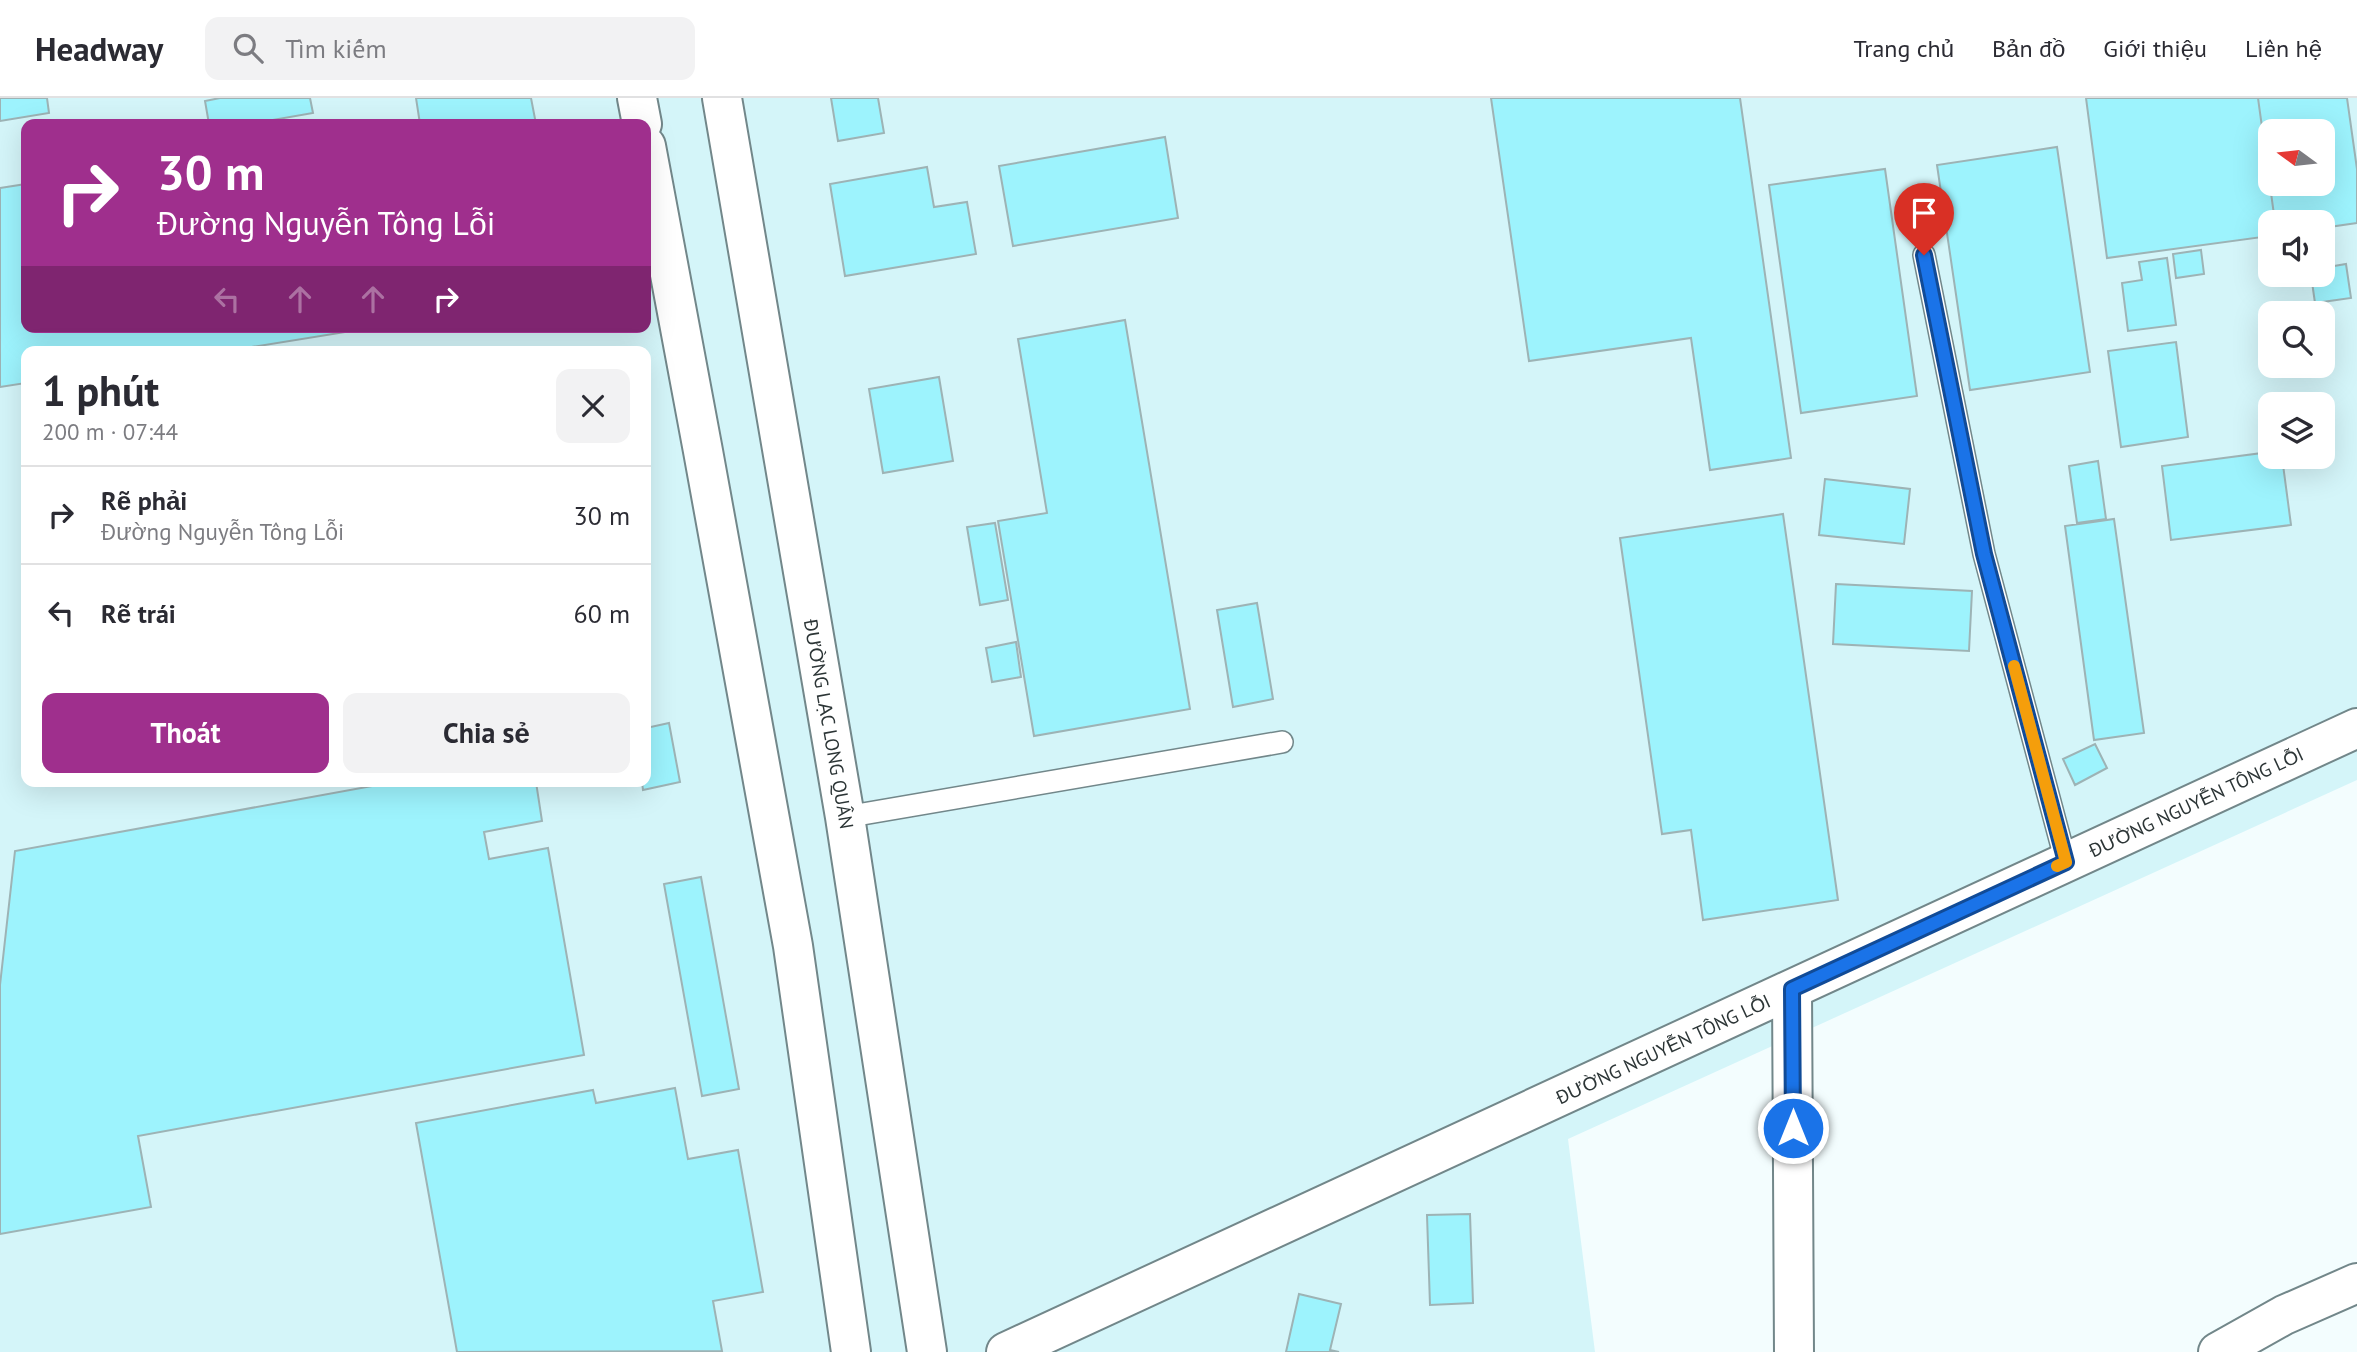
<!DOCTYPE html>
<html lang="vi">
<meta charset="utf-8">
<style>
body{margin:0;font-family:"PT Sans",sans-serif;background:#f2f2f3;color:#2b2b33;height:100vh;display:flex;flex-direction:column;font-size:26px;white-space:nowrap}
*{box-sizing:border-box;margin:0}
p{font-size:23px;color:#7c7c81}
.icon{flex:none;width:38px;height:38px;fill:none;stroke:currentColor;stroke-width:2;stroke-linecap:round;stroke-linejoin:round}
.map{position:relative;flex:1;overflow:hidden}
.side{position:absolute;left:21px;top:248px;width:630px;height:441px;display:flex;flex-direction:column;background:#fff;border-radius:14px;box-shadow:0 7px 28px #0002}
.side>*{flex:none}
.banner{position:absolute;left:21px;top:21px;width:630px;height:214px;border-radius:14px;box-shadow:0 7px 28px #0002;background:#9f2f8d;color:#fff;overflow:hidden}
.needle{width:46px;rotate:285deg}
.tools{position:absolute;left:2258px;top:21px;display:grid;gap:14px}
.tools a{display:grid;place-items:center;width:77px;height:77px;border-radius:14px;background:#fff;box-shadow:0 7px 28px #0002;font-size:35px}
.pin{position:absolute;display:grid;place-items:center;width:60px;height:60px;color:#fff;margin:-72px -30px;border-radius:50% 50% 50% 0;rotate:-45deg;box-shadow:0 0 7px #0007}
.pin .icon{rotate:45deg}
.me{position:absolute;width:77px;margin:-38px;rotate:0deg;stroke-linejoin:round;filter:drop-shadow(0 0 5px #0008)}
.turn{display:flex;align-items:center;gap:24px;height:147px;padding:0 21px;font-size:32px}
.turn .icon{width:91px;height:91px;stroke-width:2.5}
.turn b{display:block;font-size:49px;line-height:60px}
.lanes{display:flex;align-items:center;height:66px;padding:0 21px;background:#0003;justify-content:center;gap:35px;direction:ltr}
.lanes .off{opacity:.35}
.round{display:grid;place-items:center;flex:none;width:74px;height:74px;border-radius:14px;background:#f2f2f3}
.headline{display:flex;align-items:center;justify-content:space-between;height:119px;padding:0 21px}
h1{font-size:42px;font-weight:600;line-height:52px}
.action{display:flex;gap:14px;margin-top:auto;padding:14px 21px}
.action a{flex:1;height:80px;border-radius:14px;background:#9f2f8d;color:#fff;font-size:28px;font-weight:600;line-height:80px;text-align:center}
.action a+a{background:#f2f2f3;color:#2b2b33}
ul{padding:0;list-style:none}
li{display:flex;align-items:center;gap:21px;height:98px;padding:0 21px;border-top:2px solid #e1e1e2}
li div{flex:1}
li b{display:block;font-size:26px}
li em{font-style:normal}
header{display:flex;align-items:center;gap:42px;box-sizing:border-box;height:98px;padding:0 35px;background:#fff;border-bottom:2px solid #e1e1e2}
header strong{font-size:33px}
nav{display:flex;gap:38px;margin-inline-start:auto;font-size:24px}
.search{width:490px;height:63px;background:#f2f2f3;display:flex;align-items:center;gap:18px;box-sizing:border-box;padding:0 24px;border-radius:14px;color:#7c7c81;font-size:26px}
.map>svg:first-child{display:block}
.built{fill:#d4f5f9;fill-rule:evenodd}
.building{fill:#9df3fd;stroke:#9db3b5;stroke-width:2;fill-rule:evenodd}
.lines{fill:none;stroke-linecap:round;stroke-linejoin:round}
.lane-casing{stroke:#72878a;stroke-width:24}
.street-casing{stroke:#72878a;stroke-width:42}
.secondary-casing{stroke:#72878a;stroke-width:42}
.lane{stroke:#fff;stroke-width:21}
.street{stroke:#fff;stroke-width:38}
.secondary{stroke:#fff;stroke-width:38}
.route-casing{stroke:#114b97;stroke-width:18}
.route{stroke:#1a73e8;stroke-width:12}
.slow{stroke:#f59e0b;stroke-width:12}
.labels{text-anchor:middle;stroke-width:6;stroke-linejoin:round;paint-order:stroke}
.street-label{font-size:19px;fill:#2c3536;stroke:#fff}
</style>
<header>
<strong>Headway</strong>
<div class="search"><svg class="icon" aria-label="search" viewBox="0 0 24 24"><circle cx="10" cy="10" r="6"/><path d="M15 15l6 6"/></svg>Tìm kiếm</div>
<nav><a>Trang chủ</a><a>Bản đồ</a><a>Giới thiệu</a><a>Liên hệ</a></nav>
</header>
<div class="map">
<svg width="2357" height="1254" viewBox="0 0 2357 1254">
<rect width="100%" height="100%" fill="#f3fdfe"/>
<path class="built" d="M0,0H2357V682L1568,1041L1595,1254H0ZM26,26H646V229H26ZM2270,33H2322V86H2270ZM2270,124H2322V177H2270ZM2270,215H2322V268H2270ZM26,254H646V684H26ZM2270,306H2322V359H2270Z"/>
<path class="building" d="M0,0H47L49,15L0,23Z
M220,0H310L313,15L250,26H209L205,3Z
M416,0H531L536,26H420Z
M831,0H878L884,35L838,43Z
M1491,0H1740L1791,360L1710,372L1691,240L1529,263Z
M2086,0H2258L2275,124H2270V138L2107,160Z
M2258,0H2347L2357,71V125L2322,130V124H2275ZM2270,33H2322V86H2270Z
M1165,39L1178,120L1013,148L999,68Z
M2057,49L2090,274L1970,292L1937,67Z
M927,69L934,109L967,104L976,156L845,178L830,86Z
M1885,71L1917,298L1801,315L1769,87Z
M26,86V229H358V232L221,254H26V285L0,289V90Z
M2201,152L2204,176L2176,180L2173,156Z
M2167,160L2176,227L2128,233L2122,185L2142,182L2139,164Z
M2346,166L2351,200L2315,205L2311,177H2322V170Z
M1125,222L1190,611L1034,638L998,423L1047,415L1018,241Z
M2176,244L2188,339L2121,349L2108,253Z
M939,279L953,363L883,375L869,291Z
M2270,354V359H2282L2291,427L2171,442L2162,368Z
M2098,363L2106,421L2077,425L2069,368Z
M1825,381L1910,391L1904,446L1819,437Z
M1783,416L1838,802L1703,822L1691,732L1662,736L1620,440Z
M2114,421L2144,635L2094,642L2065,428Z
M995,425L1008,502L980,507L967,429Z
M1836,486L1972,493L1969,553L1833,546Z
M1257,505L1273,601L1233,609L1217,512Z
M1016,544L1021,579L992,584L986,550Z
M669,625L680,684L643,692L642,684H646V630Z
M2095,646L2107,670L2075,687L2063,661Z
M394,684H536L542,723L484,734L489,761L548,750L584,957L138,1038L151,1109L0,1136V887L15,753Z
M701,779L739,991L702,998L664,786Z
M675,990L688,1061L738,1052L763,1194L713,1203L722,1253L457,1254L416,1025L593,992L596,1005Z
M1470,1116L1473,1205L1430,1207L1427,1117Z
M1299,1196L1341,1206L1330,1252L1339,1254H1286Z"/>
<g class="lines">
<defs>
<path id="lane" d="M1924,157L1984,456L2066,764
M845,719L1282,644"/>
<path id="street" d="M1792,891L1794,1254
M1006,1254L2357,630
M2218,1254L2284,1217L2357,1185"/>
<path id="secondary" d="M637,0L642,26
M722,0L845,719L927,1254
M646,48L703,353L793,848L851,1254"/>
</defs>
<use href="#lane" class="lane-casing"/>
<use href="#street" class="street-casing"/>
<use href="#secondary" class="secondary-casing"/>
<use href="#lane" class="lane"/>
<use href="#street" class="street"/>
<use href="#secondary" class="secondary"/>
</g>
<g class="lines">
<defs>
<path id="route" d="M1793,1030L1792,891L2066,764L1984,456L1924,157"/>
</defs>
<use href="#route" class="route-casing"/>
<use href="#route" class="route"/>
<path class="slow" d="M2014,568L2066,764L2057,768"/>
</g>
<g class="labels">
<g class="street-label">
<text transform="translate(829 626) rotate(80)" y="7">ĐƯỜNG LẠC LONG QUÂN</text>
<text transform="translate(2196 704) rotate(-25)" y="7">ĐƯỜNG NGUYỄN TÔNG LỖI</text>
<text transform="translate(1663 951) rotate(-25)" y="7">ĐƯỜNG NGUYỄN TÔNG LỖI</text>
</g>
</g>
</svg>
<div class="tools">
<a><svg class="needle" viewBox="-14 -14 28 28"><path d="M0-13l5 13h-10z" fill="#e53935"/><path d="M0 13l5-13h-10z" fill="#7c7c81"/></svg></a>
<a><svg class="icon" aria-label="sound" viewBox="0 0 24 24"><path d="M4 9h4l5-4v14l-5-4H4zM17 9q2 3 0 6"/></svg></a>
<a><svg class="icon" aria-label="search" viewBox="0 0 24 24"><circle cx="10" cy="10" r="6"/><path d="M15 15l6 6"/></svg></a>
<a><svg class="icon" aria-label="layers" viewBox="0 0 24 24"><path d="M12 4l9 5-9 5-9-5zM3 14l9 5 9-5"/></svg></a>
</div>
<div class="pin" style="left:1924px;top:157px;background:#d93025"><svg class="icon" aria-label="arrive" viewBox="0 0 24 24"><path d="M6 21V4h12l-3 4 3 4H6"/></svg></div>
<svg class="me" style="left:1793px;top:1030px" viewBox="-20 -20 40 40"><circle r="17" fill="#1a73e8" stroke="#fff" stroke-width="3"/><path d="M0-11L8 9 0 5-8 9z" fill="#fff"/></svg>
<div class="banner">
<div class="turn"><svg class="icon" aria-label="right" viewBox="0 0 24 24"><path d="M7 20v-9h11M14 6l5 5-5 5"/></svg><div><b>30 m</b>Đường Nguyễn Tông Lỗi</div></div>
<div class="lanes"><svg class="icon off" aria-label="left" viewBox="0 0 24 24"><path d="M17 20v-9H6M10 6l-5 5 5 5"/></svg><svg class="icon off" aria-label="ahead" viewBox="0 0 24 24"><path d="M12 20V5M6 11l6-6 6 6"/></svg><svg class="icon off" aria-label="ahead" viewBox="0 0 24 24"><path d="M12 20V5M6 11l6-6 6 6"/></svg><svg class="icon" aria-label="right" viewBox="0 0 24 24"><path d="M7 20v-9h11M14 6l5 5-5 5"/></svg></div>
</div>
<section class="side">
<div class="headline"><div><h1>1 phút</h1><p>200 m · 07:44</p></div><a class="round"><svg class="icon" aria-label="close" viewBox="0 0 24 24"><path d="M6 6l12 12M18 6L6 18"/></svg></a></div>
<ul>
<li><svg class="icon" aria-label="right" viewBox="0 0 24 24"><path d="M7 20v-9h11M14 6l5 5-5 5"/></svg><div><b>Rẽ phải</b><p>Đường Nguyễn Tông Lỗi</p></div><em>30 m</em></li>
<li><svg class="icon" aria-label="left" viewBox="0 0 24 24"><path d="M17 20v-9H6M10 6l-5 5 5 5"/></svg><div><b>Rẽ trái</b></div><em>60 m</em></li>
</ul>
<div class="action"><a>Thoát</a><a>Chia sẻ</a></div>
</section>
</div>
